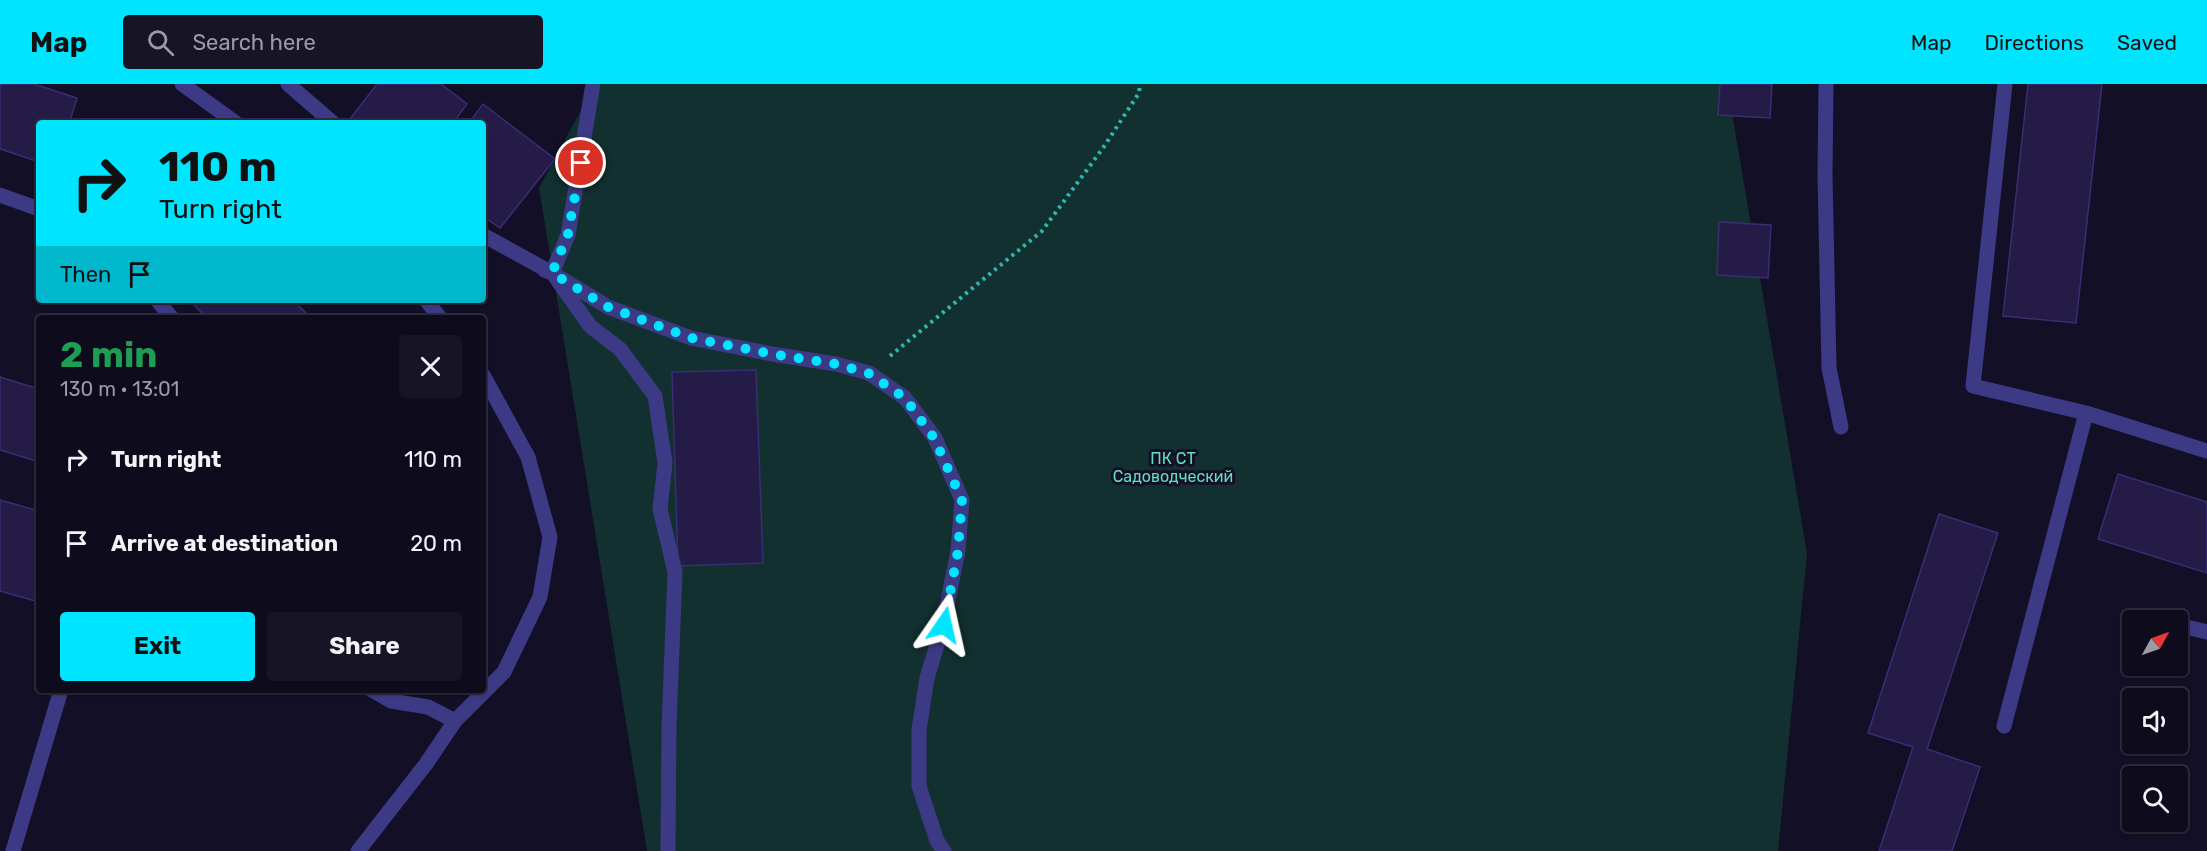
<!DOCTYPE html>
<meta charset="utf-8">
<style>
body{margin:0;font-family:Rubik,sans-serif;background:#171425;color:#f1f3f6;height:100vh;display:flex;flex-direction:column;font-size:22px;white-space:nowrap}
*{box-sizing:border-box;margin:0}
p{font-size:20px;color:#9b9ba3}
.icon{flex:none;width:33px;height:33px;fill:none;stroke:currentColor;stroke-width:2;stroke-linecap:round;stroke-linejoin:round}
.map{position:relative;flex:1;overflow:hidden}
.panel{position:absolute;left:36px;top:231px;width:450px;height:378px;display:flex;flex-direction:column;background:#0e0b1c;border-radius:6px;box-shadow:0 2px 4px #0004,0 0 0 2px #2e2b3b}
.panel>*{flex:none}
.top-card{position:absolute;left:36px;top:36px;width:450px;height:183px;border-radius:6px;box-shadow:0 2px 4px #0004,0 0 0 2px #2e2b3b;background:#00e5ff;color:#111;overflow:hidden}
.needle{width:39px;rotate:50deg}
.fabs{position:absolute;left:2122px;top:526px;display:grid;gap:12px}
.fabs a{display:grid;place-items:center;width:66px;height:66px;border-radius:6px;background:#0e0b1c;box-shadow:0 2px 4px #0004,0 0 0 2px #2e2b3b;font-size:30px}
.pin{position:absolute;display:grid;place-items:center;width:51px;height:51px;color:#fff;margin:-26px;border:3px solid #fff;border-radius:50%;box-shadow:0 2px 6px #0007}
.me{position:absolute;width:66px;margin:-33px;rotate:11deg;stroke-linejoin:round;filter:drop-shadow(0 0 4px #0008)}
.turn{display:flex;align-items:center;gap:21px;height:126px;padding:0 24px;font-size:27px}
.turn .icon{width:78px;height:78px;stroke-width:2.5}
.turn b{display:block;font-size:42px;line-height:51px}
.then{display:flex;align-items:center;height:57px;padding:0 24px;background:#0003;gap:12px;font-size:22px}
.round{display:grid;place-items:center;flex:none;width:63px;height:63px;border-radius:6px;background:#171425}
.head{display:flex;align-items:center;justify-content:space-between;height:102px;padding:0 24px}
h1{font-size:36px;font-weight:700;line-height:45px;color:#1e9e55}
.action{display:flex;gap:12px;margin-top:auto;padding:12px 24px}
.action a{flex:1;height:69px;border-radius:6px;background:#00e5ff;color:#111;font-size:24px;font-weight:700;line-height:69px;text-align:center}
.action a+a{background:#171425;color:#f1f3f6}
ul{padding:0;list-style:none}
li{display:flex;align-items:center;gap:18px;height:84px;padding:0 24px}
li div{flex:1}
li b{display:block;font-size:22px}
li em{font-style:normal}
header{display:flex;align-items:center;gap:36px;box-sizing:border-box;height:84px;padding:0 30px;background:#00e5ff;color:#111}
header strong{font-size:28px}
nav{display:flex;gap:33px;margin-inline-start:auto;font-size:21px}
.search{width:420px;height:54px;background:#171425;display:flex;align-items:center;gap:15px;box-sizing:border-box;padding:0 21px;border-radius:6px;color:#9b9ba3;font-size:22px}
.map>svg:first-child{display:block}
.green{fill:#12302f}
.building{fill:#241b47;stroke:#3b2d73;stroke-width:1.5}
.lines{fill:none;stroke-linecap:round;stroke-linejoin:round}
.path{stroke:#2fb8b0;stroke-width:4;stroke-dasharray:3 4.5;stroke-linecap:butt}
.service{stroke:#3d3a85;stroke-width:15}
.route{stroke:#00e5ff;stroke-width:10;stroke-dasharray:0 18}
.labels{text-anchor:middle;stroke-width:6;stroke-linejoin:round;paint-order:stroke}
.park-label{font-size:16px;fill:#5fe0c0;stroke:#130f26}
</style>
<header>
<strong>Map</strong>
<div class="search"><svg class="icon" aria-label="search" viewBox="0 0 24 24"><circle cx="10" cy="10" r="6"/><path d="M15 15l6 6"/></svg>Search here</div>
<nav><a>Map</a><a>Directions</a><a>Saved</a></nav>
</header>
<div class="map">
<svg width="2207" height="767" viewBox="0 0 2207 767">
<rect width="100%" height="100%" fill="#130f26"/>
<path class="green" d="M595,0H1727L1807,469L1778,767H647L539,104Z"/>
<path class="building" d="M0,0H34L77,14L70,37L73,39H39V78L0,65Z
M377,0H441L467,20L453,39H347Z
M1720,0H1772L1770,34L1718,31Z
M2028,0H2102L2076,239L2003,232Z
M483,20L555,75L500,144L483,132V39H469Z
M1719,138L1771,141L1768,194L1717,191Z
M189,216H293L311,234H207Z
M756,286L763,479L678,482L672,288Z
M0,293L39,305V378L0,366Z
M2118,390L2207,418V489L2098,455Z
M0,416L39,427V518L0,507Z
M1939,430L1998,449L1927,665L1980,683L1952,767H1879L1913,663L1868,649Z"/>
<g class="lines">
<path class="path" d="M890,272L1042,147L1103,64L1139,9L1140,0"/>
<path class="service" d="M182,0L236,39
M288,0L333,39
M1826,0L1825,91L1829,284L1841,343
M2005,0L1973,302L2086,329
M0,111L39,125
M483,151L552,189L608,223L691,254L772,270L836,280L869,289L905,314L935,354L962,416L958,467L943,541L927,594L919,646V702L937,757L944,767
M544,186L552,189L568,151L593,0
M556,194L590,242L620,265L655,312L665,379L660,425L675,488L669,642L668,767
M157,216L172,234
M426,216L440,234
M2147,534L2161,537
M2178,541L2207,548
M372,606L391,617L428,623L455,637
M2004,642L2086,329L2207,367
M13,767L61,606
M358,767L426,680L455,637L504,588L540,513L550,453L528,373L483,291"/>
</g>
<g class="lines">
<path class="route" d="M581,79L568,150L552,189L608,223L691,254L772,270L836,280L868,289L905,314L934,354L962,416L958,467L944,541"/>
</g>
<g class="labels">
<g class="park-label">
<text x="1173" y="380">ПК СТ<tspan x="1173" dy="18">Садоводческий</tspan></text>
</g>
</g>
</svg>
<div class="fabs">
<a><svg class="needle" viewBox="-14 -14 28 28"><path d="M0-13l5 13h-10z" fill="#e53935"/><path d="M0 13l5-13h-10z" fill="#9b9ba3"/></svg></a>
<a><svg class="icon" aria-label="sound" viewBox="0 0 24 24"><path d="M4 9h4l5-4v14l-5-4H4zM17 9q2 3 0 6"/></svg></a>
<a><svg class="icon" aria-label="search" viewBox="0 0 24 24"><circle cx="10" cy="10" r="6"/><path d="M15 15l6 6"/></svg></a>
</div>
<div class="pin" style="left:581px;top:79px;background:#d93025"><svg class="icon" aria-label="arrive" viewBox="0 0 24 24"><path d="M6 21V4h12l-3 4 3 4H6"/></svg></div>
<svg class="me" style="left:944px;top:541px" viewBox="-20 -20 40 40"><path d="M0-17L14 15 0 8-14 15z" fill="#00e5ff" stroke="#fff" stroke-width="4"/></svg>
<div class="top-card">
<div class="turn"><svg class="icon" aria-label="right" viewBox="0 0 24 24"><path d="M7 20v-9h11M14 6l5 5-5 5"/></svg><div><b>110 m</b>Turn right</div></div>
<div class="then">Then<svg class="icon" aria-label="arrive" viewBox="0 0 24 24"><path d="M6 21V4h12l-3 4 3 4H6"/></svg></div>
</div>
<section class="panel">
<div class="head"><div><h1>2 min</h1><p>130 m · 13:01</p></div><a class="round"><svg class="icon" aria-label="close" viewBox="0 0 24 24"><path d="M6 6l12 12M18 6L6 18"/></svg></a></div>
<ul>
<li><svg class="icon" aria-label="right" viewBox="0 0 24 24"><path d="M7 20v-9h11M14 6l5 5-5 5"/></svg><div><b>Turn right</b></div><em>110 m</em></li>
<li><svg class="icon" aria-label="arrive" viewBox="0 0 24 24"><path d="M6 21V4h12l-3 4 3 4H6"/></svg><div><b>Arrive at destination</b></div><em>20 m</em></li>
</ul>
<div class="action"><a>Exit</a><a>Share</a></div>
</section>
</div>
